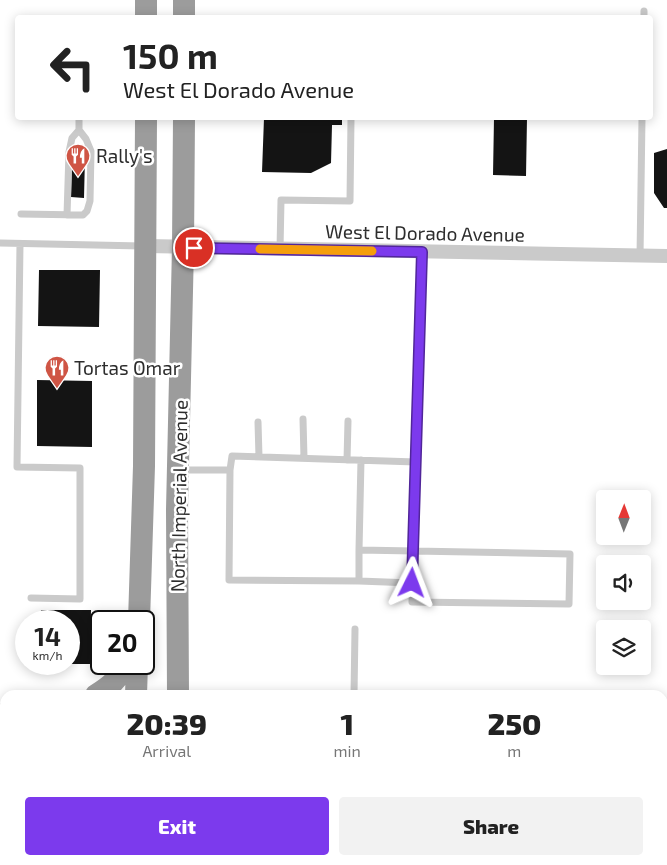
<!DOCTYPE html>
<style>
body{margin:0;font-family:"Exo 2",sans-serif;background:#f2f2f2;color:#222;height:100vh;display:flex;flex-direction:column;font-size:19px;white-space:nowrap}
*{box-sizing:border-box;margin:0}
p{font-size:16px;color:#767676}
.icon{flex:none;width:28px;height:28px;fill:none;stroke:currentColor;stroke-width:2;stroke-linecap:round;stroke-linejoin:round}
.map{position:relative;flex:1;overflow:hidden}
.panel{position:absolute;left:0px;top:690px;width:668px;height:175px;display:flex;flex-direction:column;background:#fff;border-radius:15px 15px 0 0;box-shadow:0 2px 12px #0003}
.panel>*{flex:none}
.top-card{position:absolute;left:15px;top:15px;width:638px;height:105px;border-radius:5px;box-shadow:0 2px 12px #0003;background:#fff;color:#222;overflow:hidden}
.needle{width:32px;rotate:1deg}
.tools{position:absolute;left:596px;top:490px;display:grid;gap:10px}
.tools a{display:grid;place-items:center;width:55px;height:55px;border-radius:5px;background:#fff;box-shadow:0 2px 12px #0003;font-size:25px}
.speed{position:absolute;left:15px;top:610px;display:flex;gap:10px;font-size:25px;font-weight:700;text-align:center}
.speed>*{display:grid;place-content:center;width:65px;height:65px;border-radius:50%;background:#fff;box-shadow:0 2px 12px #0003;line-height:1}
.speed small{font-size:12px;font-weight:400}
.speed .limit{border:2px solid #111;border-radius:8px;background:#fff;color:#111}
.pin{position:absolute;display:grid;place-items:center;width:42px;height:42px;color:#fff;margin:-21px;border:2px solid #fff;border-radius:50%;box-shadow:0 1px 5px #0007}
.me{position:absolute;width:55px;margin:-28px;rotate:3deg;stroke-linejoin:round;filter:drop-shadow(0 0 4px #0008)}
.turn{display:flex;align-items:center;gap:18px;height:105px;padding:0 25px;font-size:22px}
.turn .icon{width:65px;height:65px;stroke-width:2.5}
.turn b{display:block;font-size:35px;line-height:42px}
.eta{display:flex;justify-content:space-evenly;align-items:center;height:85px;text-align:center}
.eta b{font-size:30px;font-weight:800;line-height:35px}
.cta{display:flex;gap:10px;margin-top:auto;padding:10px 25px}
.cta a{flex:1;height:58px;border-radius:5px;background:#7c3aed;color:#fff;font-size:20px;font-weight:800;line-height:58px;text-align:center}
.cta a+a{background:#f2f2f2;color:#222}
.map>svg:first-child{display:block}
.building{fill:#141414}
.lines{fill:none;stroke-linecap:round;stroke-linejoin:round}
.service{stroke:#cacaca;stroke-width:7}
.minor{stroke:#cacaca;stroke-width:14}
.trunk{stroke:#9c9c9c;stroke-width:22}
.route-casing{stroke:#51269a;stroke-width:12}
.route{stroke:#7c3aed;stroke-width:9}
.slow{stroke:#f59e0b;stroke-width:9}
.labels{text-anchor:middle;stroke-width:5;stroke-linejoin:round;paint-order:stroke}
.poi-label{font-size:19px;fill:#2d2d2d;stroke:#fff;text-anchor:start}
.street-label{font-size:19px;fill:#2d2d2d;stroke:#fff}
</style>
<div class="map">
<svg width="667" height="865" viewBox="0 0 667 865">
<rect width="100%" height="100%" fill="#fff"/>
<path class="building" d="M264,118H342V125H332L331,163L311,173L262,172Z
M494,118H527L526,176L493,175Z
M667,149V208H664L654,193V153Z
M72,157H85L84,198L71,197Z
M39,270H100L99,327L38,326Z
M37,380L92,381V447L37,446Z
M41,610H91L90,664H69V621H40Z"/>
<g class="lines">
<path class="service" d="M644,18V11
M21,214L83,215L87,211L90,201L91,151L86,139L79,130
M67,215L69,152L72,138L79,130V119
M0,243L142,246
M20,244L17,467L80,468V599L31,598
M280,249L281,200L350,201L351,118
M640,256L642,118
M303,419L304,458
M258,422L259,457
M347,460L348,421
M361,460L359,550L570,554L569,604L412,602L422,252
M181,470H230
M359,581V550
M412,583L359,581L229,580L230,470L232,456L416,462
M354,695L355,629
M353,865V860"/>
<path class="minor" d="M146,246L667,256
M0,710L5,711
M85,865V860"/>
<path class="trunk" d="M146,0V18
M184,0V18
M139,621L144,466L146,118
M96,695C110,686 119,680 123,664
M136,695L137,664
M178,695L177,510L183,247L184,118
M134,860V865
M179,865V860"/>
</g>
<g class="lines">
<defs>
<path id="route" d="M194,248L422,252L412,583"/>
</defs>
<use href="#route" class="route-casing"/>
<use href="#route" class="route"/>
<path class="slow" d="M260,249L372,251"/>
</g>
<defs>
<symbol id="restaurant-pin" viewBox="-11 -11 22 30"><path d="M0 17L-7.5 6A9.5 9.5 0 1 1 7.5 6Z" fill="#cf5545" stroke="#fff"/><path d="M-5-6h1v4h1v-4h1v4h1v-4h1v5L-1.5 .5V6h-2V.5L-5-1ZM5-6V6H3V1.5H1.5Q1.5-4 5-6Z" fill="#fff"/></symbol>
</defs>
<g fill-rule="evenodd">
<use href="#restaurant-pin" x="64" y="142" width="28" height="38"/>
<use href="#restaurant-pin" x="43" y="354" width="28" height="38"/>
</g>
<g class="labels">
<g class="poi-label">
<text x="96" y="163">Rally's</text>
<text x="74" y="375">Tortas Omar</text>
</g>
<g class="street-label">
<text transform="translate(425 233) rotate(1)" y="7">West El Dorado Avenue</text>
<text transform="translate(179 496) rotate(-89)" y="7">North Imperial Avenue</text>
</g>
</g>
</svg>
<div class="tools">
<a><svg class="needle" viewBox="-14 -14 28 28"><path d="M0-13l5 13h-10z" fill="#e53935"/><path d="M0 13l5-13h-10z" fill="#767676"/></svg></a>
<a><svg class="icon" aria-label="sound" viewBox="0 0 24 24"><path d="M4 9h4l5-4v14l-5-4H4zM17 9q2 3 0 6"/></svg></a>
<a><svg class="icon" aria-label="layers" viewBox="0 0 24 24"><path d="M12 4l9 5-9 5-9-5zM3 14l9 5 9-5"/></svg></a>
</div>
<div class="speed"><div>14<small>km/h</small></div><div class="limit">20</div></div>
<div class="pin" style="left:194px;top:248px;background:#d93025"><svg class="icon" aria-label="arrive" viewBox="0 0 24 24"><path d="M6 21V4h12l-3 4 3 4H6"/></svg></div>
<svg class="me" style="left:412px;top:583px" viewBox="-20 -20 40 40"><path d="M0-17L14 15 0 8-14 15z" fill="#7c3aed" stroke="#fff" stroke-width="4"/></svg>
<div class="top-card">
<div class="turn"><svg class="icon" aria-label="left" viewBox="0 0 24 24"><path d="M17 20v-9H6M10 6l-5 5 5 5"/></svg><div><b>150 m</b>West El Dorado Avenue</div></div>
</div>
<section class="panel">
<div class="eta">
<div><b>20:39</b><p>Arrival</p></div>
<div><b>1</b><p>min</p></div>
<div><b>250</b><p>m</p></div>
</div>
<div class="cta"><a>Exit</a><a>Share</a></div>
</section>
</div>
